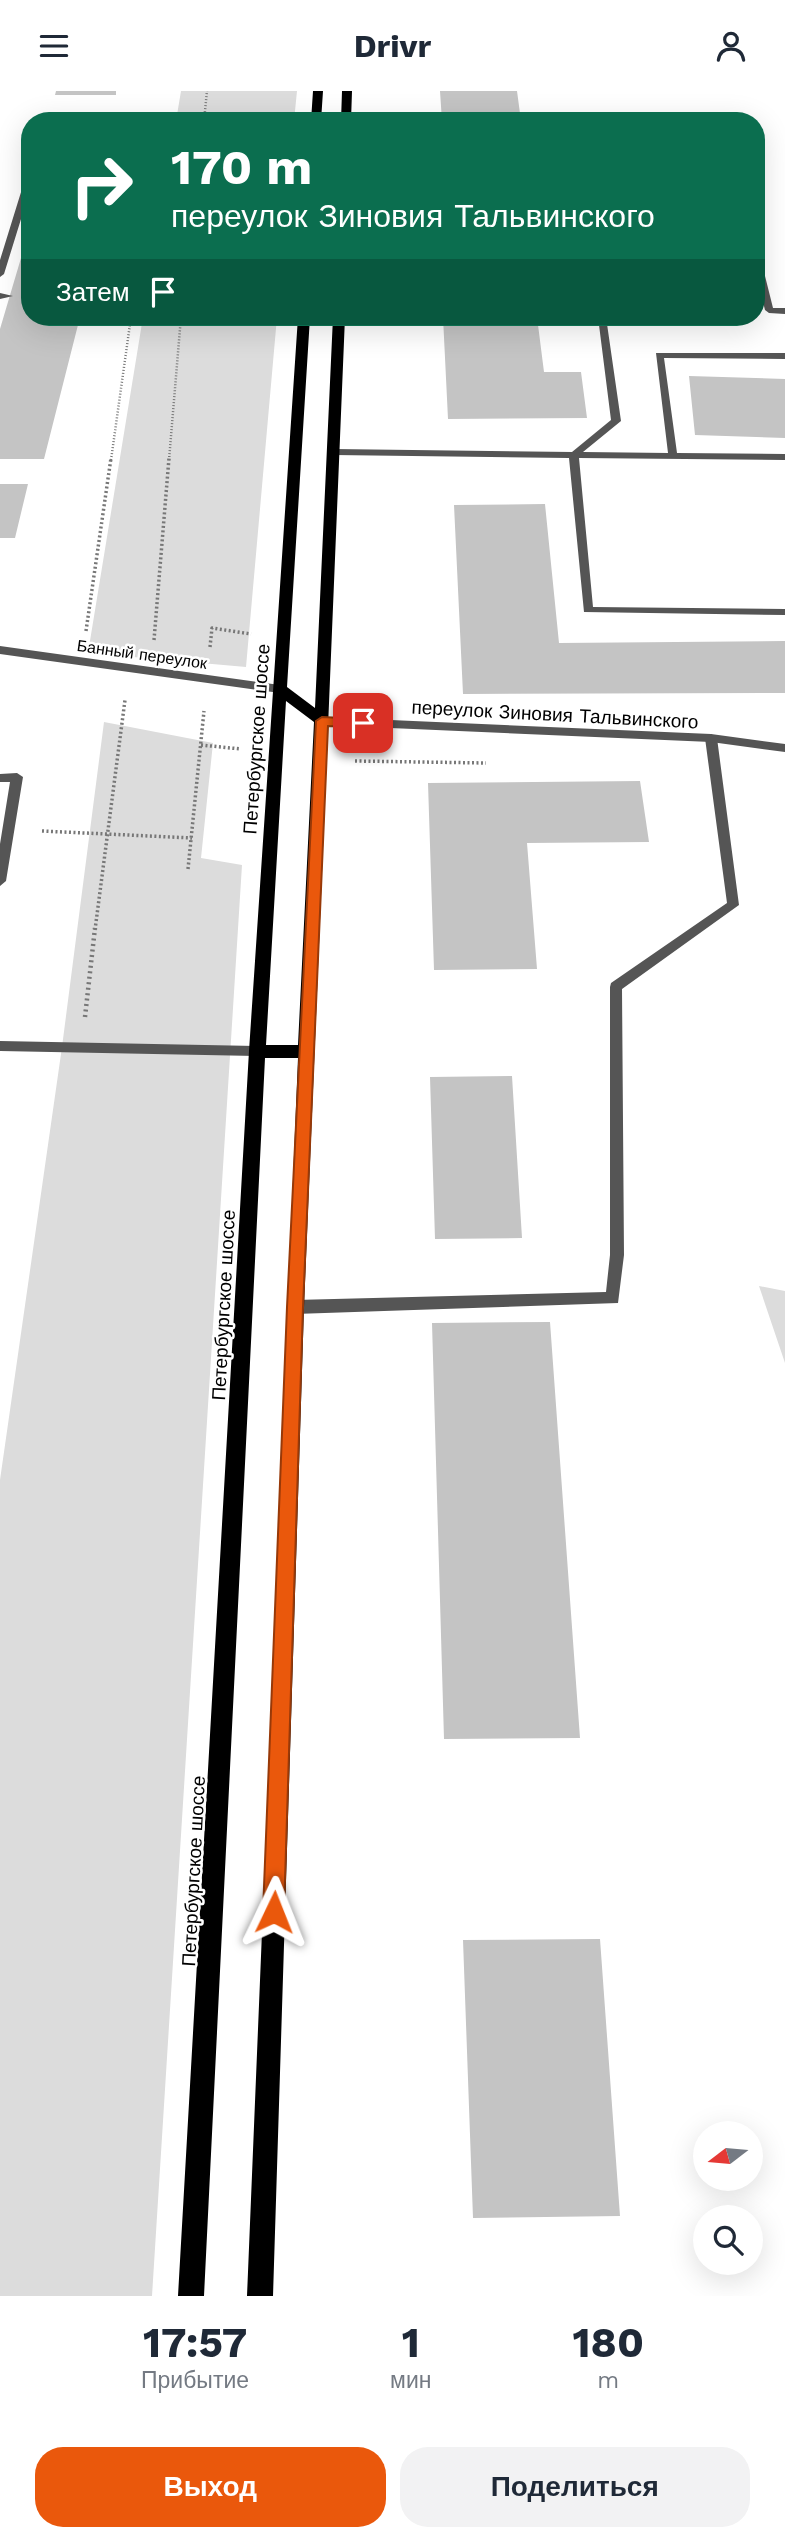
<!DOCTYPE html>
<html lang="ru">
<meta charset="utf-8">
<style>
body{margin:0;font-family:"Work Sans",sans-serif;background:#f2f2f3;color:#1f2937;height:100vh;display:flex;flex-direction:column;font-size:26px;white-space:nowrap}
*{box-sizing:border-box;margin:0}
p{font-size:23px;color:#747a83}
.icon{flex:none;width:38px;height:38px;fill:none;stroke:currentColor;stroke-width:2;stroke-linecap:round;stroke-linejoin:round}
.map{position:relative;height:2205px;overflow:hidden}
.drawer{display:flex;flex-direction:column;background:#fff;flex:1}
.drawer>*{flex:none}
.top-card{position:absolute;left:21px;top:21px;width:744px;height:214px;border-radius:28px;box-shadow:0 7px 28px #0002;background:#0b6e4f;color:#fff;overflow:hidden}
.needle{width:46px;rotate:254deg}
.buttons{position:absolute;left:693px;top:2030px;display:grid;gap:14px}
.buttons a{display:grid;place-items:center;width:70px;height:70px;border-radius:50%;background:#fff;box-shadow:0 7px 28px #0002;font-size:35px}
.pin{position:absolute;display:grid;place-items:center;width:60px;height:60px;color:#fff;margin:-30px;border-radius:14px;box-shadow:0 4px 10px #0006}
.me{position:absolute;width:77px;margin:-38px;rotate:2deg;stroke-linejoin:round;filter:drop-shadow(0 0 5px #0008)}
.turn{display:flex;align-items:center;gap:24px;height:147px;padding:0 35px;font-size:32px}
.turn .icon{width:91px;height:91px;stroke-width:2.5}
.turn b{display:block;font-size:49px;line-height:60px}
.then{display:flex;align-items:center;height:66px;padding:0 35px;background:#0003;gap:14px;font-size:26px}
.eta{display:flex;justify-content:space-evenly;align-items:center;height:119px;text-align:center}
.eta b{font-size:42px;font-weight:700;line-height:49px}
.cta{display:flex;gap:14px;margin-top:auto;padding:14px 35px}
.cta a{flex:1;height:80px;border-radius:28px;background:#ea580c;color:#fff;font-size:28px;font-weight:700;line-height:80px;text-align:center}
.cta a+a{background:#f2f2f3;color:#1f2937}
header{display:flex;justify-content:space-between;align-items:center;height:91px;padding:0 35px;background:#fff;font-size:32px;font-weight:700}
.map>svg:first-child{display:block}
.green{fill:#dcdcdc}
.building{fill:#c4c4c4}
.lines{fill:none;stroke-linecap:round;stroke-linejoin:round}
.path-far2{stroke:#777;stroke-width:2.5;stroke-dasharray:1 2;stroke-linecap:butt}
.path-far1{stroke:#777;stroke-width:3.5;stroke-dasharray:2 2.5;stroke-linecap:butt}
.path{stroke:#777;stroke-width:4.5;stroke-dasharray:2 3.5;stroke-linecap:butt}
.lane{fill:#555;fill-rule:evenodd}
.street{fill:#555;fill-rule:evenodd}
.primary{fill:#000;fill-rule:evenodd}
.route{fill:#ea580c;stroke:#983908;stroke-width:2}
.labels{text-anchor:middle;stroke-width:5;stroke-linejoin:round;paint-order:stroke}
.far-street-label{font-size:16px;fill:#000;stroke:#fff}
.street-label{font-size:19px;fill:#000;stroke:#fff}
</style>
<header><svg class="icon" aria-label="menu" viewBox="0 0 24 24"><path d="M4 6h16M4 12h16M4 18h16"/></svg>Drivr<svg class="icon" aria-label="person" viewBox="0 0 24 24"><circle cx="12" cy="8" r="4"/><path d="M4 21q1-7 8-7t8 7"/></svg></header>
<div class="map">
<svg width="785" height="2205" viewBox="0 0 785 2205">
<rect width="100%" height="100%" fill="#fff"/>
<path class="green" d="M181,0H297L294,30H176Z
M143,226H277L246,576L88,562Z
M104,631L213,652L201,767L242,774L152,2205H0V1389L62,956Z
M759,1195L785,1200V1272Z"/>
<path class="building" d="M56,0H116V4H55Z
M440,0H517L521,30H442Z
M29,140L30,226H80L44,368H0V238Z
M443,226H537L544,281H581L587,327L448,328Z
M689,285L785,288V347L695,344Z
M0,393H28L15,447H0Z
M545,413L559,552L785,550V602L463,603L454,414Z
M640,690L649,751L527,752L537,878L434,879L428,692Z
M512,985L522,1147L435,1148L430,986Z
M550,1231L580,1647L444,1648L432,1232Z
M600,1848L620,2125L473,2127L463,1849Z"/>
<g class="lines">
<path class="path-far2" d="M204,30L207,0
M111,369L131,226
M169,369L181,226"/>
<path class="path-far1" d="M86,540L111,367
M154,549L169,367
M210,556L212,537L251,543
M201,654L241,658
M355,670L486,672
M42,740L192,747
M188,778L204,620
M95,839L125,609"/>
<path class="path" d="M85,926L95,837"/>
<path class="lane" d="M30,83V99L4,183L0,186V169L26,85Z
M756,162L760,165L773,217H785V223L769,222L765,219L756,183Z
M0,202L13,205L0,208Z
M598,226H606L621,330L583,361L668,362L656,262H785V268L664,267L677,362L785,363V369L579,367L593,516L785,518V524L584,521L569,367L334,364L329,361L334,358L572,361L611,329Z
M711,643L717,647L739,814L622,898L624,1164L618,1212L295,1223L290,1221L288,1216L290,1211L295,1209L606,1201L610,1164V896L611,892L727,812L705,647Z
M17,682L23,686L6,790L0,795V753L10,691H0V683Z
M0,950L257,955L264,960L257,965L0,960Z"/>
<path class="street" d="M0,555L280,594L286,598L280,602L0,563Z
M322,626L711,643L785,653V661L711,651L322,634L316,630Z"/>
<path class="primary" d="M313,0H323L321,30H311Z
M342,0H352L351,30H341Z
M298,226H310L287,596L315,617L333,226H345L304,1216L273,2205H247L298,967H265L204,2205H178L249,960ZM286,610L314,631L298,954H266Z"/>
</g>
<path class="route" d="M322,626L363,628L369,632L363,637L328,635L303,1216L284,1821L281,1828L274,1831L266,1828L263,1821L287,1216L316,630Z"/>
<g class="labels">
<g class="far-street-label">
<text transform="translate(142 563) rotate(8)" y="6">Банный переулок</text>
</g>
<g class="street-label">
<text transform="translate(555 623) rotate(3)" y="7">переулок Зиновия Тальвинского</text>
<text transform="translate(256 648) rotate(-86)" y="7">Петербургское шоссе</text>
<text transform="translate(223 1214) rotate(-87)" y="7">Петербургское шоссе</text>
<text transform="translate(193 1780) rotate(-87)" y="7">Петербургское шоссе</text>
</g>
</g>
</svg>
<div class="buttons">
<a><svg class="needle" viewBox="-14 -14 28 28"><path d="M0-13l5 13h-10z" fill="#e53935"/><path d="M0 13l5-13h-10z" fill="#747a83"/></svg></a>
<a><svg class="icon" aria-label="search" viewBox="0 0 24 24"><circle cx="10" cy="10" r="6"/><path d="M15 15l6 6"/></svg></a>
</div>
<div class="pin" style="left:363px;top:632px;background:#d93025"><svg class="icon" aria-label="arrive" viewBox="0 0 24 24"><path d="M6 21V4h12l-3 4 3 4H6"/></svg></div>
<svg class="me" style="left:274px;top:1821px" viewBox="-20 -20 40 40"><path d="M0-17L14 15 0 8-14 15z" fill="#ea580c" stroke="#fff" stroke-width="4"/></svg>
<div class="top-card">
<div class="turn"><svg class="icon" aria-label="right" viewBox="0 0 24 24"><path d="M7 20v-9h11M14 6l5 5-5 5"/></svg><div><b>170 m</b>переулок Зиновия Тальвинского</div></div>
<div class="then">Затем<svg class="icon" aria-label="arrive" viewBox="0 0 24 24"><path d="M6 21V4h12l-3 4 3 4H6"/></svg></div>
</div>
</div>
<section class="drawer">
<div class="eta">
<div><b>17:57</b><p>Прибытие</p></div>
<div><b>1</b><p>мин</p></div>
<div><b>180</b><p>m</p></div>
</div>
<div class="cta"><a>Выход</a><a>Поделиться</a></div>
</section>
